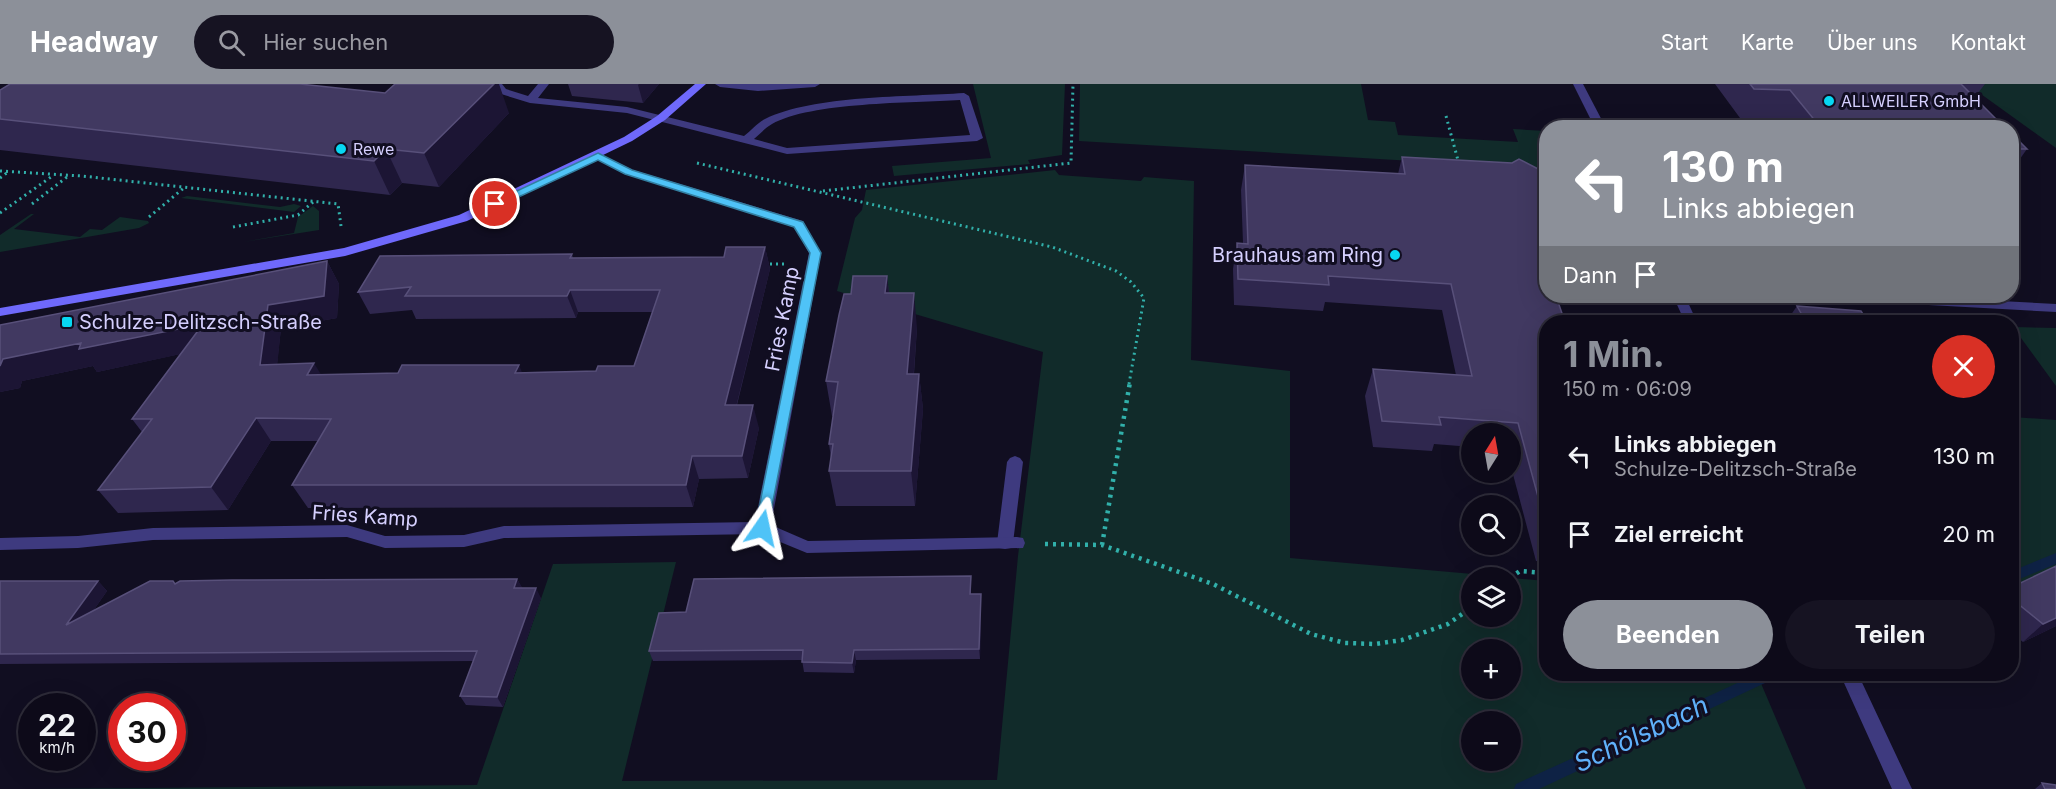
<!DOCTYPE html>
<html lang="de">
<meta charset="utf-8">
<style>
body{margin:0;font-family:Inter,sans-serif;background:#161322;color:#f1f3f6;height:100vh;display:flex;flex-direction:column;font-size:22px;white-space:nowrap}
*{box-sizing:border-box;margin:0}
p{font-size:20px;color:#9a9aa2}
.icon{flex:none;width:33px;height:33px;fill:none;stroke:currentColor;stroke-width:2;stroke-linecap:round;stroke-linejoin:round}
.map{position:relative;flex:1;overflow:hidden}
.sheet{position:absolute;left:1539px;top:231px;width:480px;height:366px;display:flex;flex-direction:column;background:#0d0a19;border-radius:24px;box-shadow:0 6px 24px #0002,0 0 0 2px #2d2b38}
.sheet>*{flex:none}
.hud{position:absolute;left:1539px;top:36px;width:480px;height:183px;border-radius:24px;box-shadow:0 6px 24px #0002,0 0 0 2px #2d2b38;background:#8c9099;color:#fff;overflow:hidden}
.needle{width:39px;rotate:11deg}
.buttons{position:absolute;left:1461px;top:339px;display:grid;gap:12px}
.buttons a{display:grid;place-items:center;width:60px;height:60px;border-radius:50%;background:#0d0a19;box-shadow:0 6px 24px #0002,0 0 0 2px #2d2b38;font-size:30px}
.speed{position:absolute;left:18px;top:609px;display:flex;gap:12px;font-size:30px;font-weight:700;text-align:center}
.speed>*{display:grid;place-content:center;width:78px;height:78px;border-radius:50%;background:#0d0a19;box-shadow:0 6px 24px #0002,0 0 0 2px #2d2b38;line-height:1}
.speed small{font-size:15px;font-weight:400}
.speed .limit{border:9px solid #d22;background:#fff;color:#111}
.pin{position:absolute;display:grid;place-items:center;width:51px;height:51px;color:#fff;margin:-26px;border:3px solid #fff;border-radius:50%;box-shadow:0 2px 6px #0007}
.me{position:absolute;width:66px;margin:-33px;rotate:11deg;stroke-linejoin:round;filter:drop-shadow(0 0 4px #0008)}
.turn{display:flex;align-items:center;gap:21px;height:126px;padding:0 24px;font-size:27px}
.turn .icon{width:78px;height:78px;stroke-width:2.5}
.turn b{display:block;font-size:42px;line-height:51px}
.then{display:flex;align-items:center;height:57px;padding:0 24px;background:#0003;gap:12px;font-size:22px}
.round{display:grid;place-items:center;flex:none;width:63px;height:63px;border-radius:32px;background:#161322}
.head{display:flex;align-items:center;justify-content:space-between;height:102px;padding:0 24px}
h1{font-size:36px;font-weight:700;line-height:45px;color:#8c9099}
.action{display:flex;gap:12px;margin-top:auto;padding:12px 24px}
.action a{flex:1;height:69px;border-radius:36px;background:#8c9099;color:#fff;font-size:24px;font-weight:700;line-height:69px;text-align:center}
.action a+a{background:#161322;color:#f1f3f6}
ul{padding:0;list-style:none}
li{display:flex;align-items:center;gap:18px;height:78px;padding:0 24px}
li div{flex:1}
li b{display:block;font-size:22px}
li em{font-style:normal}
header{display:flex;align-items:center;gap:36px;box-sizing:border-box;height:84px;padding:0 30px;background:#8c9099;color:#fff}
header strong{font-size:28px}
nav{display:flex;gap:33px;margin-inline-start:auto;font-size:21px}
.search{width:420px;height:54px;background:#161322;display:flex;align-items:center;gap:15px;box-sizing:border-box;padding:0 21px;border-radius:33px;color:#9a9aa2;font-size:22px}
.map>svg:first-child{display:block}
.green{fill:#112b2a;fill-rule:evenodd}
.lines{fill:none;stroke-linecap:round;stroke-linejoin:round}
.stream{fill:#0e2245;fill-rule:evenodd}
.path-far1{stroke:#31b0aa;stroke-width:3;stroke-dasharray:2 4;stroke-linecap:butt}
.path{stroke:#31b0aa;stroke-width:4.5;stroke-dasharray:3 5;stroke-linecap:butt}
.lane{fill:#3e3a7f;fill-rule:evenodd}
.street{fill:#3e3a7f;fill-rule:evenodd}
.secondary{fill:#6f69fb;fill-rule:evenodd}
.wall{fill:#2f274e}
.shaded-wall{fill:#1c1534}
.building{fill:#413961;stroke:#58507a;stroke-width:1.5}
.route{fill:#4fc3f7;stroke:#337fa1;stroke-width:1.5}
.poi-dot{fill:#07d7f2;stroke:#110e21;stroke-width:2}
.labels{text-anchor:middle;stroke-width:6;stroke-linejoin:round;paint-order:stroke}
.far-poi-label{font-size:16px;fill:#d5cffe;stroke:#110e21;text-anchor:start}
.poi-label{font-size:20px;fill:#d5cffe;stroke:#110e21;text-anchor:end}
.street-label{font-size:20px;fill:#d5cffe;stroke:#110e21}
.near-water-label{font-size:26px;font-style:italic;fill:#60b1fb;stroke:#110e21}
</style>
<header>
<strong>Headway</strong>
<div class="search"><svg class="icon" aria-label="search" viewBox="0 0 24 24"><circle cx="10" cy="10" r="6"/><path d="M15 15l6 6"/></svg>Hier suchen</div>
<nav><a>Start</a><a>Karte</a><a>Über uns</a><a>Kontakt</a></nav>
</header>
<div class="map">
<svg width="2056" height="705" viewBox="0 0 2056 705">
<rect width="100%" height="100%" fill="#110e21"/>
<path class="green" d="M973,0H1065L1062,71L1028,76L1030,80L894,92L892,82L991,74Z
M1080,0H1361L1368,36L1395,38L1398,51L1518,58L1513,45L1546,47V85L1079,57Z
M1967,0H2056V64Z
M1055,86L1059,91L1141,97L1144,93L1194,97L1191,276L1290,287V474L1507,493L1472,494V532H1510L1511,494L1546,497V590H1757L1806,705H32L477,701L553,480L676,478L622,697L997,696L1018,472L1043,268L837,207L855,134L862,126L866,106ZM1472,566H1510V604H1472ZM1472,638H1510V676H1472Z
M187,112L280,123L294,120L301,122L294,128L181,114Z
M313,122L319,127V146L243,158L294,149L298,133Z
M31,130H34L14,145L80,153L90,145L102,146L120,133L148,137L149,139L139,144L0,168V151Z
M2013,243L2056,244V302Z
M2012,333L2056,336V484L2012,506Z"/>
<g class="lines">
<path class="stream" d="M2056,469V480L2012,498V487Z
M1762,590L1767,595L1765,599L1539,705H1514L1516,700L1755,591Z"/>
<path class="path-far1" d="M1446,32L1459,80
M697,79L1052,163L1116,187L1131,198L1144,214L1129,300
M0,87L82,92L338,120L341,142
M0,94L8,88
M823,107L1071,79L1073,0
M32,120L67,93
M0,129L51,93
M149,133L185,103
M233,143L298,131L313,118
M764,180H786"/>
<path class="path" d="M1045,460L1102,461L1213,500L1311,550L1345,559L1375,560L1402,556L1448,540L1472,523
M1102,461L1130,298
M1510,494L1520,487L1546,489"/>
<path class="lane" d="M492,0H502L506,5L528,12L538,0H549L538,14L627,23L744,52C751,47 757,39 765,35C813,11 909,13 964,9L969,12L983,54L977,57L787,70L627,29L530,19L498,9ZM960,16L970,51L787,64L754,55C760,50 765,44 772,40C811,18 912,19 960,16Z
M715,0H820L815,3L758,7L720,3Z
M1015,372L1020,374L1023,378L1013,459L1011,464L1005,465L999,464L997,459L1007,378L1010,374Z"/>
<path class="street" d="M1573,0H1583L1606,44H1595Z
M598,69L633,86L803,137L821,169L771,441L808,457L1017,453L1023,454L1025,459L1023,464L807,469L761,450L504,454L464,463L385,464L347,453L153,456L78,464L0,466V454L78,452L153,444L347,441L385,452L464,451L504,442L755,438L809,169L794,142L625,90L594,74L592,72Z
M1673,212H1685L1697,238H1685Z
M1831,212H1905L2056,220V228L1837,216Z
M1840,590H1858L1912,705H1892Z"/>
<path class="secondary" d="M695,0H706L665,36L632,57L467,137L345,172L0,232V224L344,164L459,131L624,53L657,32Z"/>
</g>
<path class="wall" d="M568,0H659L643,19L572,12Z
M1715,0H1985L1978,9L1971,10L2005,44H1782L1775,35L1740,34Z
M0,6L509,29L439,103L402,99L390,111L0,66Z
M2012,50L2027,65L2012,86Z
M1402,73L1546,89V478L1536,477L1510,379V350H1472V363L1434,360L1432,367L1373,363L1365,312L1373,285L1456,291L1442,226L1325,218L1323,227L1234,221L1233,185L1237,159H1243L1241,106L1245,81L1398,90Z
M765,163L770,185L737,321L759,344L748,394L699,395L693,423L308,424L292,401L318,357H271L228,426L118,429L98,406L142,348L132,335L180,270L97,288L93,282L22,297L20,304L0,308V241L327,177L339,200L337,234L281,244L277,280L321,291L596,287L634,282L652,228H578L576,234L416,235L412,226L370,230L358,208L572,170L573,174L724,173Z
M887,192L889,209L917,244L914,290H919L923,325L915,422H836L829,387L831,374L829,360L833,332H832L826,297L851,210Z
M1797,222L1868,238H1786Z
M2056,482V542L2023,558L2012,549V503Z
M971,492V510H981L980,575L856,576L854,589L804,588L802,576L653,577L649,567L686,528Z
M517,495L522,504L541,514L503,623L466,621L460,612L474,577L0,580V497H98L107,507L93,527L176,500Z
M2042,699L2056,705H2035Z"/>
<path class="shaded-wall" d="M494,0H499L509,29L439,103L424,69Z
M639,0H659L643,19L638,1Z
M386,65L402,99L390,111L374,77Z
M765,163L770,185L731,343L725,321Z
M327,177L339,200L337,234L281,244L275,303L260,281L268,221Z
M887,192L891,226L885,209Z
M570,206L578,228L576,234L567,212Z
M914,209L917,244L911,325L907,290Z
M203,240L218,262L97,288L93,282L22,297L20,304L0,308V282L3,275L81,259Z
M314,279L328,302L307,291Z
M519,281L528,303L515,289Z
M919,290L923,325L915,422L911,387Z
M753,321L759,344L748,394L742,372Z
M256,334L271,357L228,426L211,403Z
M692,372L699,395L693,423L686,401Z
M517,495L523,505L514,504Z
M98,497L107,507L76,551L66,541Z
M536,504L541,514L503,623L497,613Z
M981,510V520L980,575L979,565Z
M2056,534V542L2023,558L2043,540Z
M854,566L856,576L854,589L852,579Z"/>
<path class="building" d="M10,0H300L385,9L395,0H494L424,69L386,65L374,77L0,35V6Z
M1750,0H1961L2005,44H1821L1790,6L1754,5Z
M2012,50L2027,65H2012Z
M1402,73L1512,79L1519,75L1546,89V167L1541,166L1546,182V212H1556L1565,238H1546V442L1518,339L1439,333L1441,341L1382,337L1373,285L1472,292L1451,200L1328,192L1329,201L1238,195L1237,159L1248,160L1245,81L1405,90Z
M726,163H765L725,321H753L742,372H692L686,401H292L331,335L256,334L211,403L98,406L152,335H132L203,240L79,265L81,259L3,275L0,282V241L327,177L324,212L268,221L260,281L314,279L307,291L398,289L402,281H519L515,289L596,287L598,282H634L660,206H570L567,212H405L411,203L358,208L380,172L572,170L570,174L724,173Z
M853,192H887L885,209H914L907,290H919L911,387H829L833,360H829L838,298L826,297L839,231L844,210H851Z
M1797,222L1861,227L1868,238H1806Z
M2056,482V534L2043,540L2012,515V503Z
M971,492L970,510H981L979,565L854,566L852,579L802,578L803,566L649,567L659,529L686,528L694,495Z
M517,495L514,504H536L497,613L460,612L477,567L0,570V497H98L66,541L150,497H173L175,500L180,497L232,496Z
M2042,699L2056,701V705H2045Z"/>
<path class="route" d="M598,69L632,86L803,138L821,169L767,448L762,449L755,444L810,169L794,143L625,90L598,76L499,122L489,120Z"/>
<g class="poi-dot">
<circle cx="1829" cy="17" r="6"/>
<circle cx="341" cy="65" r="6"/>
<circle cx="1395" cy="171" r="6"/>
<rect x="61" y="232" width="12" height="12" rx="3"/>
</g>
<g class="labels">
<g class="far-poi-label">
<text x="1841" y="23">ALLWEILER GmbH</text>
<text x="353" y="71">Rewe</text>
</g>
<g class="poi-label">
<text x="1383" y="178">Brauhaus am Ring</text>
<text x="79" y="245" text-anchor="start">Schulze-Delitzsch-Straße</text>
</g>
<g class="street-label">
<text transform="translate(782 235) rotate(-79)" y="7">Fries Kamp</text>
<text transform="translate(365 432) rotate(4)" y="7">Fries Kamp</text>
</g>
<g class="near-water-label">
<text transform="translate(1641 650) rotate(-25)" y="9">Schölsbach</text>
</g>
</g>
</svg>
<div class="buttons">
<a><svg class="needle" viewBox="-14 -14 28 28"><path d="M0-13l5 13h-10z" fill="#e53935"/><path d="M0 13l5-13h-10z" fill="#9a9aa2"/></svg></a>
<a><svg class="icon" aria-label="search" viewBox="0 0 24 24"><circle cx="10" cy="10" r="6"/><path d="M15 15l6 6"/></svg></a>
<a><svg class="icon" aria-label="layers" viewBox="0 0 24 24"><path d="M12 4l9 5-9 5-9-5zM3 14l9 5 9-5"/></svg></a>
<a>+</a>
<a>−</a>
</div>
<div class="speed"><div>22<small>km/h</small></div><div class="limit">30</div></div>
<div class="pin" style="left:495px;top:120px;background:#d93025"><svg class="icon" aria-label="arrive" viewBox="0 0 24 24"><path d="M6 21V4h12l-3 4 3 4H6"/></svg></div>
<svg class="me" style="left:762px;top:444px" viewBox="-20 -20 40 40"><path d="M0-17L14 15 0 8-14 15z" fill="#4fc3f7" stroke="#fff" stroke-width="4"/></svg>
<div class="hud">
<div class="turn"><svg class="icon" aria-label="left" viewBox="0 0 24 24"><path d="M17 20v-9H6M10 6l-5 5 5 5"/></svg><div><b>130 m</b>Links abbiegen</div></div>
<div class="then">Dann<svg class="icon" aria-label="arrive" viewBox="0 0 24 24"><path d="M6 21V4h12l-3 4 3 4H6"/></svg></div>
</div>
<section class="sheet">
<div class="head"><div><h1>1 Min.</h1><p>150 m · 06:09</p></div><a class="round" style="background:#d93025;color:#fff"><svg class="icon" aria-label="close" viewBox="0 0 24 24"><path d="M6 6l12 12M18 6L6 18"/></svg></a></div>
<ul>
<li><svg class="icon" aria-label="left" viewBox="0 0 24 24"><path d="M17 20v-9H6M10 6l-5 5 5 5"/></svg><div><b>Links abbiegen</b><p>Schulze-Delitzsch-Straße</p></div><em>130 m</em></li>
<li><svg class="icon" aria-label="arrive" viewBox="0 0 24 24"><path d="M6 21V4h12l-3 4 3 4H6"/></svg><div><b>Ziel erreicht</b></div><em>20 m</em></li>
</ul>
<div class="action"><a>Beenden</a><a>Teilen</a></div>
</section>
</div>
